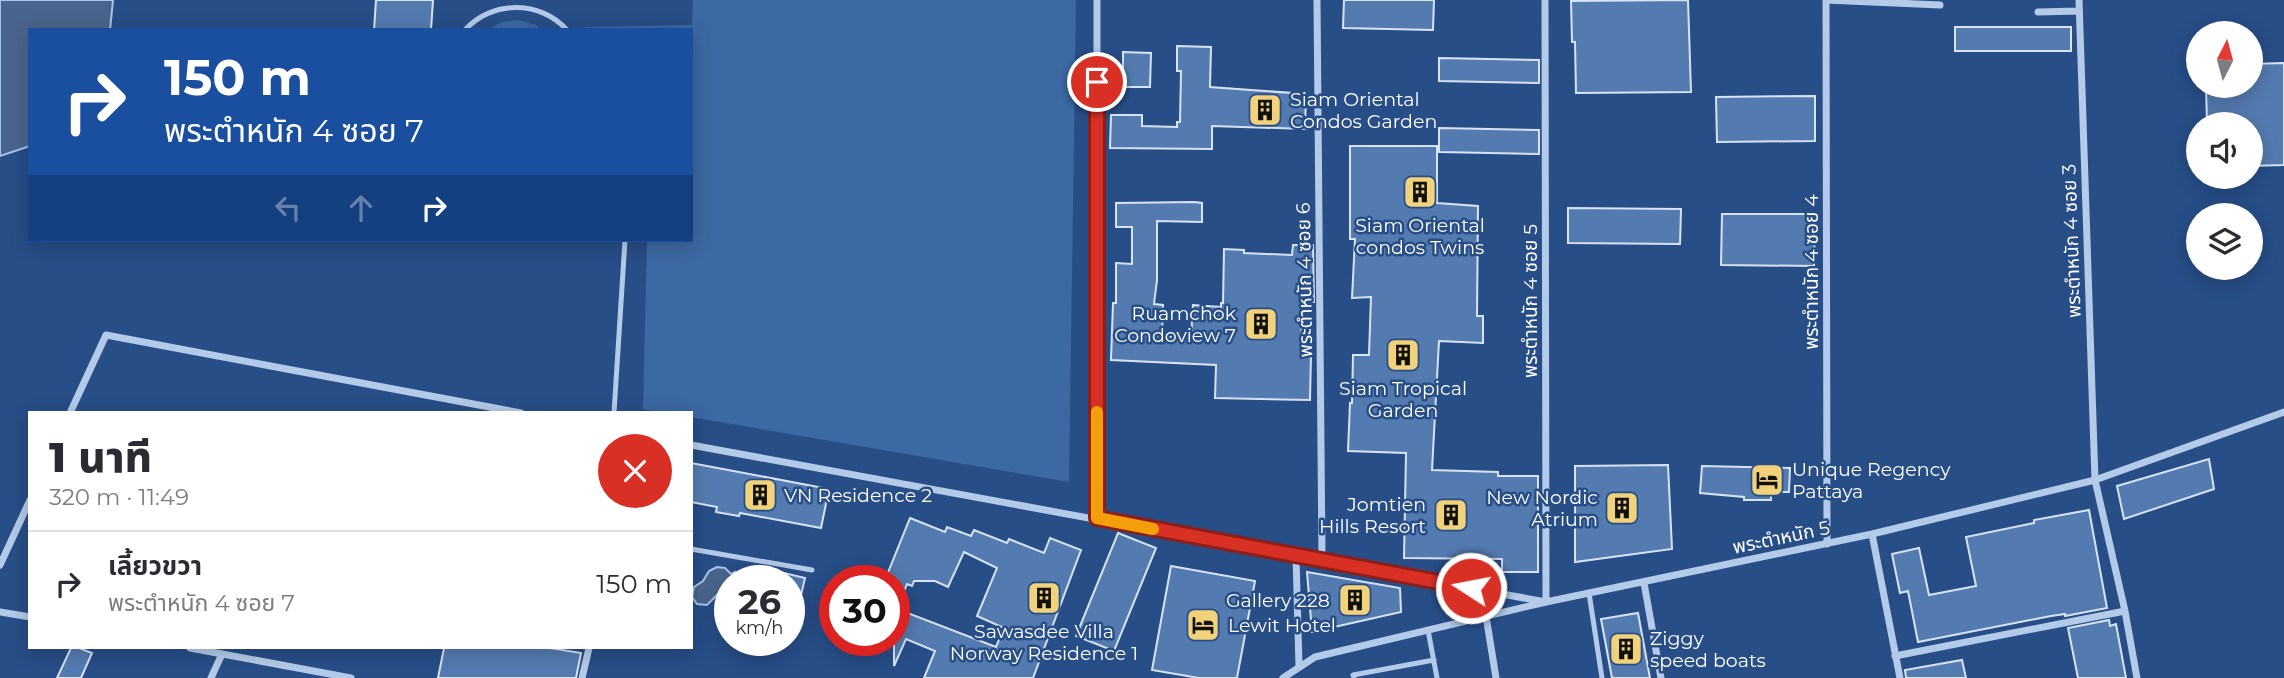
<!DOCTYPE html>
<html lang="th">
<meta charset="utf-8">
<style>
body{margin:0;font-family:Montserrat,"Noto Sans Thai",sans-serif;background:#f7f7f7;color:#2b2b33;height:100vh;display:flex;flex-direction:column;font-size:26px;white-space:nowrap}
*{box-sizing:border-box;margin:0}
p{font-size:23px;color:#7c7c81}
.icon{flex:none;width:38px;height:38px;fill:none;stroke:currentColor;stroke-width:2;stroke-linecap:round;stroke-linejoin:round}
.map{position:relative;flex:1;overflow:hidden}
.side{position:absolute;left:28px;top:411px;width:665px;height:238px;display:flex;flex-direction:column;background:#fff;border-radius:0px;box-shadow:0 4px 18px #0003}
.side>*{flex:none}
.top-card{position:absolute;left:28px;top:28px;width:665px;height:214px;border-radius:0px;box-shadow:0 4px 18px #0003;background:#1a4fa0;color:#fff;overflow:hidden}
.needle{width:46px;rotate:6deg}
.buttons{position:absolute;left:2186px;top:21px;display:grid;gap:14px}
.buttons a{display:grid;place-items:center;width:77px;height:77px;border-radius:50%;background:#fff;box-shadow:0 4px 18px #0003;font-size:35px}
.speed{position:absolute;left:714px;top:565px;display:flex;gap:14px;font-size:35px;font-weight:700;text-align:center}
.speed>*{display:grid;place-content:center;width:91px;height:91px;border-radius:50%;background:#fff;box-shadow:0 4px 18px #0003;line-height:1}
.speed small{font-size:18px;font-weight:400}
.speed .limit{border:10px solid #d22;background:#fff;color:#111}
.pin{position:absolute;display:grid;place-items:center;width:60px;height:60px;color:#fff;margin:-30px;border:4px solid #fff;border-radius:50%;box-shadow:0 2px 7px #0007}
.me{position:absolute;width:77px;margin:-38px;rotate:281deg;stroke-linejoin:round;filter:drop-shadow(0 0 5px #0008)}
.turn{display:flex;align-items:center;gap:24px;height:147px;padding:0 21px;font-size:32px}
.turn .icon{width:91px;height:91px;stroke-width:2.5}
.turn b{display:block;font-size:49px;line-height:60px}
.lanes{display:flex;align-items:center;height:66px;padding:0 21px;background:#0003;justify-content:center;gap:35px;direction:ltr}
.lanes .off{opacity:.35}
.round{display:grid;place-items:center;flex:none;width:74px;height:74px;border-radius:37px;background:#f7f7f7}
.head{display:flex;align-items:center;justify-content:space-between;height:119px;padding:0 21px}
h1{font-size:42px;font-weight:800;line-height:52px}
ul{padding:0;list-style:none}
li{display:flex;align-items:center;gap:21px;height:105px;padding:0 21px;border-top:2px solid #e1e1e2}
li div{flex:1}
li b{display:block;font-size:26px}
li em{font-style:normal}
.map>svg:first-child{display:block}
.green{fill:#3c68a3}
.water{fill:#4a658d;stroke:#a7c4e9;stroke-width:2}
.building{fill:#547bb0;stroke:#d7e4f7;stroke-width:2;fill-rule:evenodd}
.lines{fill:none;stroke-linecap:round;stroke-linejoin:round}
.lane{stroke:#b3cae8;stroke-width:5}
.street{stroke:#b3cae8;stroke-width:7}
.route-casing{stroke:#8d1f18;stroke-width:18}
.route{stroke:#d93025;stroke-width:12}
.slow{stroke:#f59e0b;stroke-width:12}
.labels{text-anchor:middle;stroke-width:5;stroke-linejoin:round;paint-order:stroke}
.poi-label{font-size:19px;fill:#fff;stroke:#274e87;text-anchor:start}
.street-label{font-size:19px;fill:#fff;stroke:#274e87}
</style>
<div class="map">
<svg width="2284" height="678" viewBox="0 0 2284 678">
<rect width="100%" height="100%" fill="#274e87"/>
<path class="green" d="M693,0H1076L1069,482L691,417V413H666L643,409L647,240H691V30H585V27L692,25Z
M518,20L536,25L542,30H488L502,22Z"/>
<path class="water" d="M0,0H113L110,30H30V146L0,156Z
M717,567L725,568L731,574L735,572L737,581H730V593L718,594L707,605L697,604L692,597L694,587L703,581L709,571Z"/>
<path class="building" d="M376,0H433L431,30H374Z
M1344,0H1434L1433,30L1343,28Z
M1688,0L1691,92L1576,93L1575,42H1572L1571,1Z
M1955,27H2071V51H1955Z
M1177,46L1211,47L1210,87L1306,94L1305,129L1212,126V149L1110,148L1111,115H1142V126L1177,127V122H1180L1181,71H1177Z
M1123,52L1151,53L1150,87H1123Z
M1439,58L1539,60V83L1439,81Z
M2284,63V165L2250,166V124H2207L2206,86H2250V64Z
M1815,96V141L1717,142L1716,97Z
M1439,128L1539,130V154L1439,152Z
M1350,146H1437V203L1478,206L1477,316H1483V343L1439,341L1432,470L1498,472V476H1538V572H1502V559L1404,558L1406,453L1348,451L1350,403H1352L1353,355H1369L1371,297L1352,298L1355,239H1350Z
M1194,202L1202,203V222L1157,221V280L1154,304L1163,305L1162,336L1191,338L1193,305L1221,307V303H1223L1224,249L1244,250V253L1292,255L1293,245H1313L1314,302L1302,301L1301,353H1311L1310,400L1215,398L1216,365L1111,360L1113,303H1116V263L1132,264V227H1116V203Z
M1568,208L1681,209L1680,244L1568,243Z
M1722,214H1815L1814,266L1721,265Z
M2209,459L2214,489L2124,519L2117,486Z
M691,463L829,489L821,528L740,513L739,516L716,512L717,507L691,502Z
M1668,465L1672,549L1575,562V466Z
M1702,466L1790,468L1789,492H1771V500H1744V497L1700,493Z
M2089,510L2107,608L2065,616V614L2051,616L1918,642L1908,591L1900,593L1892,554L1919,548L1929,595L1976,586L1966,537L2034,523V520Z
M910,518L945,532L947,527L971,536L974,530L1007,543L1009,539L1044,553L1050,538L1081,550L1033,678H924L935,651L906,639L894,666V581H887V575ZM964,552L997,568L977,616L1004,628L996,647L897,609L907,584L912,586L914,581H935L948,587Z
M1118,533L1156,548L1114,651L1076,636Z
M755,566L805,578L795,621L789,620V581H751Z
M1171,566L1255,581L1237,678H1199L1152,670Z
M1307,572L1400,588L1401,612L1312,632Z
M1638,613L1650,678H1612L1601,619Z
M2109,620L2110,626L2116,624L2126,678H2078L2068,628Z
M71,648H79L92,653L81,678H57Z
M444,648H550L581,653L576,678H438Z
M1962,660L1966,678H1906L1905,670Z"/>
<g class="lines">
<path class="lane" d="M465,30C492,0 540,0 567,30
M614,413L625,240
M691,549L812,570
M1589,593L1602,678
M1428,630L1437,678
M1354,678L1353,675L1434,660"/>
<path class="street" d="M1317,0L1322,560
M1826,0L1827,544
M1826,0L1940,5
M2079,0L2095,480L2125,611L2137,678
M2038,12L2079,11
M70,413L106,335L521,413
M691,445L1546,602L1545,0
M1097,518V0
M1872,534L1900,678
M1296,556L1299,667
M0,565L30,500
M1644,583L1661,678
M0,612L30,617
M1486,616L1496,678
M190,648L351,678
M1895,656L2125,611
M211,678L222,654
M582,678L589,648
M1283,678L1315,657L1546,602L1872,534L2095,480L2284,412"/>
</g>
<g class="lines">
<defs>
<path id="route" d="M1097,82V518L1471,588"/>
</defs>
<use href="#route" class="route-casing"/>
<use href="#route" class="route"/>
<path class="slow" d="M1097,412V518L1153,529"/>
</g>
<defs>
<symbol id="building-square" viewBox="-11 -11 22 22"><rect x="-9" y="-9" width="18" height="18" rx="4" fill="#f1d179" stroke="#274e87"/><path d="M-4-6H4V6H1V3H-1V6H-4ZM-2.5-4.3h1.7v1.8h-1.7ZM.8-4.3h1.7v1.8H.8ZM-2.5-1h1.7V.8h-1.7ZM.8-1h1.7V.8H.8Z" fill="#111"/></symbol>
<symbol id="hotel-square" viewBox="-11 -11 22 22"><rect x="-9" y="-9" width="18" height="18" rx="4" fill="#f1d179" stroke="#274e87"/><path d="M-6-4.5h1.5V1H6V5H4.5V3h-9V5H-6ZM-4 0a1.8 1.8 0 1 1 3.6 0ZM.5 0V-2.5h3Q6-2.5 6 0Z" fill="#111"/></symbol>
</defs>
<g fill-rule="evenodd">
<use href="#building-square" x="1246" y="91" width="38" height="38"/>
<use href="#building-square" x="1401" y="173" width="38" height="38"/>
<use href="#building-square" x="1242" y="305" width="38" height="38"/>
<use href="#building-square" x="1384" y="336" width="38" height="38"/>
<use href="#hotel-square" x="1748" y="461" width="38" height="38"/>
<use href="#building-square" x="741" y="476" width="38" height="38"/>
<use href="#building-square" x="1603" y="489" width="38" height="38"/>
<use href="#building-square" x="1432" y="496" width="38" height="38"/>
<use href="#building-square" x="1025" y="579" width="38" height="38"/>
<use href="#building-square" x="1336" y="581" width="38" height="38"/>
<use href="#hotel-square" x="1184" y="606" width="38" height="38"/>
<use href="#building-square" x="1607" y="630" width="38" height="38"/>
</g>
<g class="labels">
<g class="poi-label">
<text x="1290" y="106">Siam Oriental<tspan x="1290" dy="22">Condos Garden</tspan></text>
<text x="1420" y="232" text-anchor="middle">Siam Oriental<tspan x="1420" dy="22">condos Twins</tspan></text>
<text x="1236" y="320" text-anchor="end">Ruamchok<tspan x="1236" dy="22">Condoview 7</tspan></text>
<text x="1403" y="395" text-anchor="middle">Siam Tropical<tspan x="1403" dy="22">Garden</tspan></text>
<text x="1792" y="476">Unique Regency<tspan x="1792" dy="22">Pattaya</tspan></text>
<text x="784" y="502">VN Residence 2</text>
<text x="1598" y="504" text-anchor="end">New Nordic<tspan x="1598" dy="22">Atrium</tspan></text>
<text x="1426" y="511" text-anchor="end">Jomtien<tspan x="1426" dy="22">Hills Resort</tspan></text>
<text x="1330" y="607" text-anchor="end">Gallery 228</text>
<text x="1228" y="632">Lewit Hotel</text>
<text x="1044" y="638" text-anchor="middle">Sawasdee Villa<tspan x="1044" dy="22">Norway Residence 1</tspan></text>
<text x="1650" y="645">Ziggy<tspan x="1650" dy="22">speed boats</tspan></text>
</g>
<g class="street-label">
<text transform="translate(2071 241) rotate(-92)" y="7">พระตำหนัก 4 ซอย 3</text>
<text transform="translate(1811 272) rotate(-90)" y="7">พระตำหนัก 4 ซอย 4</text>
<text transform="translate(1304 280) rotate(-91)" y="7">พระตำหนัก 4 ซอย 6</text>
<text transform="translate(1530 301) rotate(-90)" y="7">พระตำหนัก 4 ซอย 5</text>
<text transform="translate(1781 537) rotate(-12)" y="7">พระตำหนัก 5</text>
</g>
</g>
</svg>
<div class="buttons">
<a><svg class="needle" viewBox="-14 -14 28 28"><path d="M0-13l5 13h-10z" fill="#e53935"/><path d="M0 13l5-13h-10z" fill="#7c7c81"/></svg></a>
<a><svg class="icon" aria-label="sound" viewBox="0 0 24 24"><path d="M4 9h4l5-4v14l-5-4H4zM17 9q2 3 0 6"/></svg></a>
<a><svg class="icon" aria-label="layers" viewBox="0 0 24 24"><path d="M12 4l9 5-9 5-9-5zM3 14l9 5 9-5"/></svg></a>
</div>
<div class="speed"><div>26<small>km/h</small></div><div class="limit">30</div></div>
<div class="pin" style="left:1097px;top:82px;background:#d93025"><svg class="icon" aria-label="arrive" viewBox="0 0 24 24"><path d="M6 21V4h12l-3 4 3 4H6"/></svg></div>
<svg class="me" style="left:1471px;top:588px" viewBox="-20 -20 40 40"><circle r="17" fill="#d93025" stroke="#fff" stroke-width="3"/><path d="M0-11L8 9 0 5-8 9z" fill="#fff"/></svg>
<div class="top-card">
<div class="turn"><svg class="icon" aria-label="right" viewBox="0 0 24 24"><path d="M7 20v-9h11M14 6l5 5-5 5"/></svg><div><b>150 m</b>พระตำหนัก 4 ซอย 7</div></div>
<div class="lanes"><svg class="icon off" aria-label="left" viewBox="0 0 24 24"><path d="M17 20v-9H6M10 6l-5 5 5 5"/></svg><svg class="icon off" aria-label="ahead" viewBox="0 0 24 24"><path d="M12 20V5M6 11l6-6 6 6"/></svg><svg class="icon" aria-label="right" viewBox="0 0 24 24"><path d="M7 20v-9h11M14 6l5 5-5 5"/></svg></div>
</div>
<section class="side">
<div class="head"><div><h1>1 นาที</h1><p>320 m · 11:49</p></div><a class="round" style="background:#d93025;color:#fff"><svg class="icon" aria-label="close" viewBox="0 0 24 24"><path d="M6 6l12 12M18 6L6 18"/></svg></a></div>
<ul>
<li><svg class="icon" aria-label="right" viewBox="0 0 24 24"><path d="M7 20v-9h11M14 6l5 5-5 5"/></svg><div><b>เลี้ยวขวา</b><p>พระตำหนัก 4 ซอย 7</p></div><em>150 m</em></li>
</ul>
</section>
</div>
